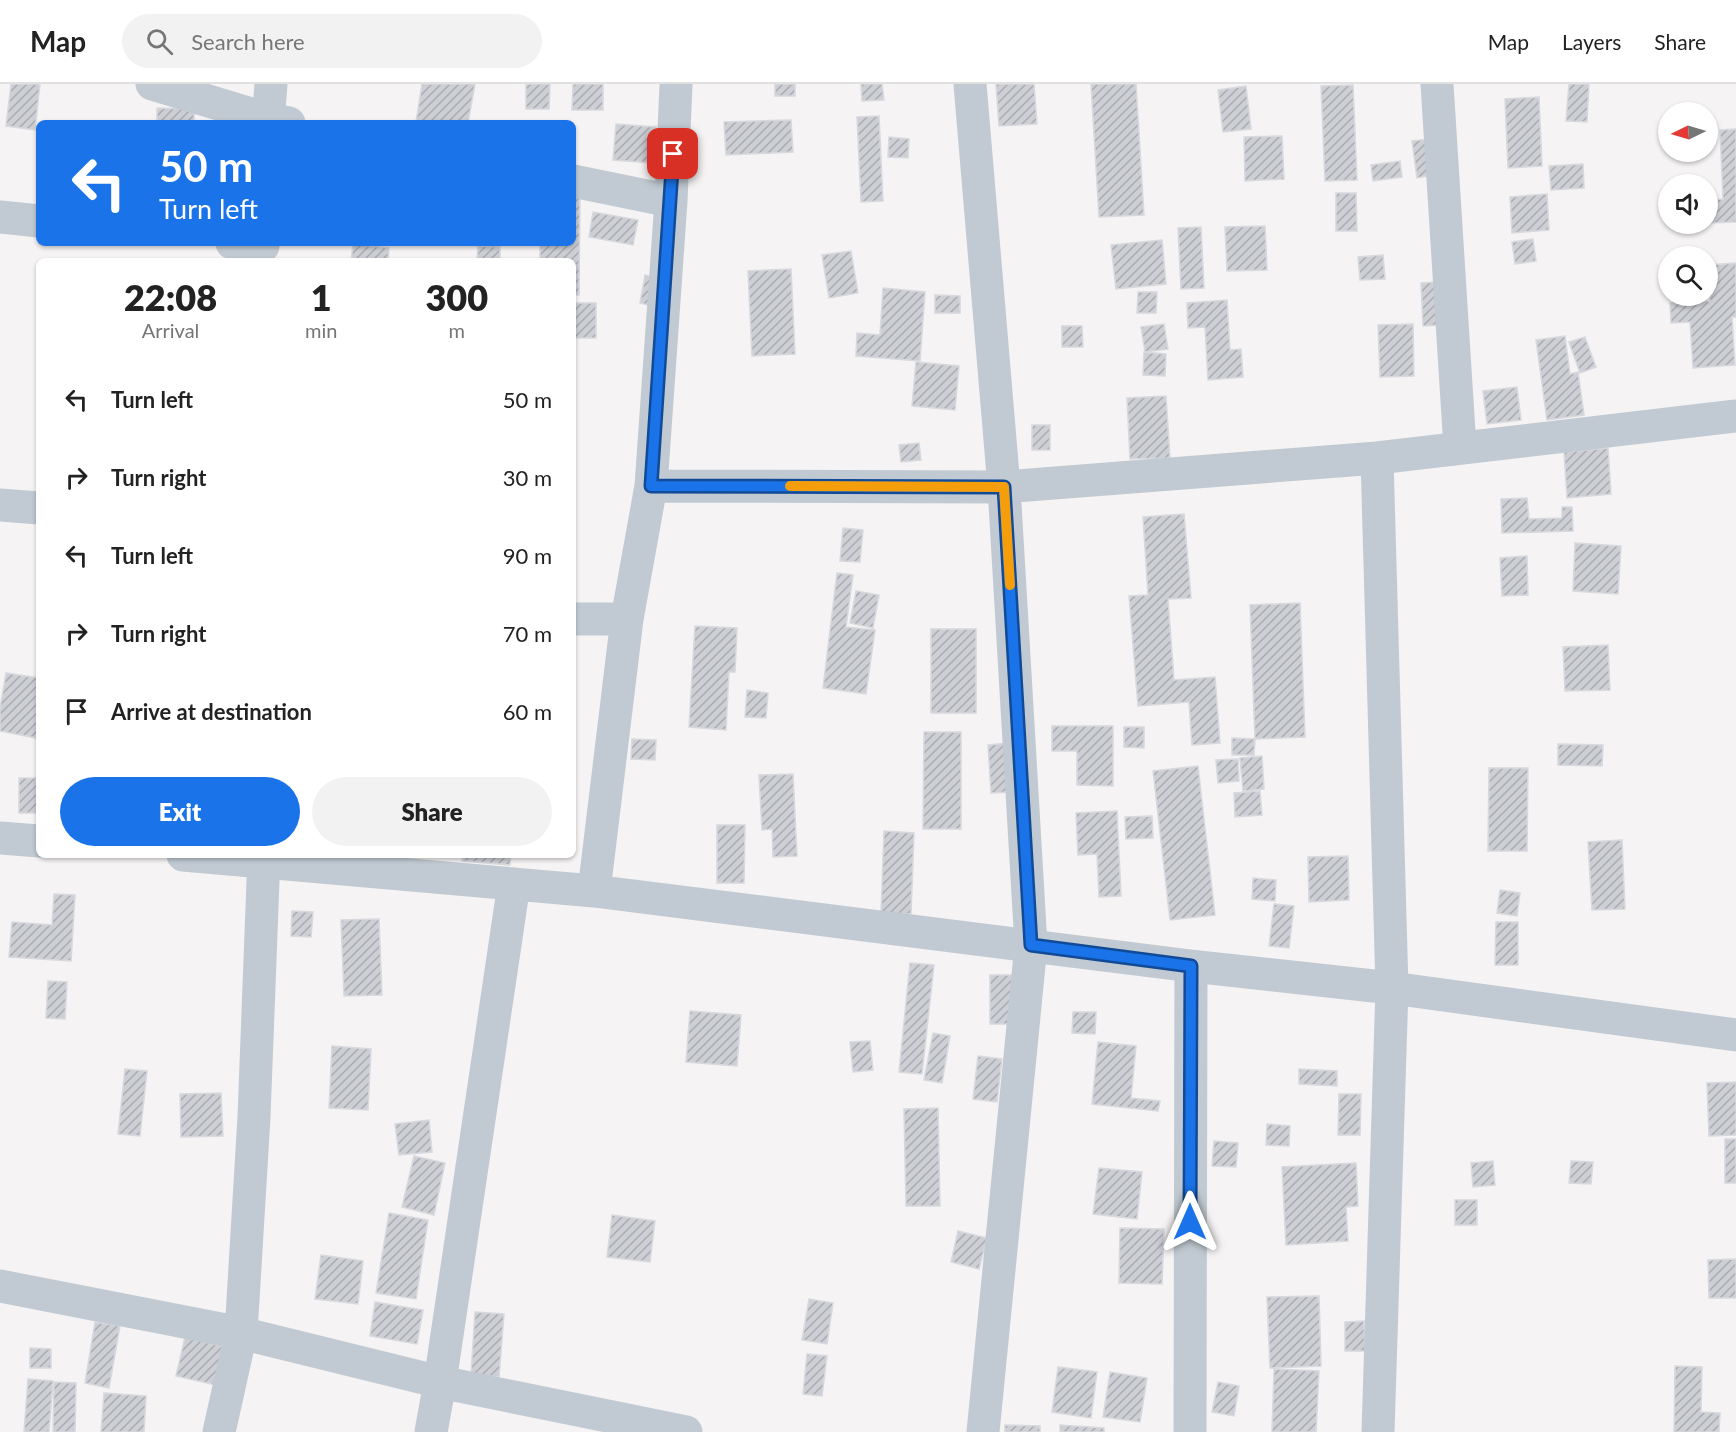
<!DOCTYPE html>
<style>
body{margin:0;font-family:Lato,sans-serif;background:#f2f2f2;color:#222;height:100vh;display:flex;flex-direction:column;font-size:22px;white-space:nowrap}
*{box-sizing:border-box;margin:0}
p{font-size:20px;color:#767676}
.icon{flex:none;width:33px;height:33px;fill:none;stroke:currentColor;stroke-width:2;stroke-linecap:round;stroke-linejoin:round}
.map{position:relative;flex:1;overflow:hidden}
.sheet{position:absolute;left:36px;top:174px;width:540px;height:600px;display:flex;flex-direction:column;background:#fff;border-radius:9px;box-shadow:0 2px 4px #0004}
.sheet>*{flex:none}
.guide{position:absolute;left:36px;top:36px;width:540px;height:126px;border-radius:9px;box-shadow:0 2px 4px #0004;background:#1a73e8;color:#fff;overflow:hidden}
.needle{width:39px;rotate:265deg}
.tools{position:absolute;left:1658px;top:18px;display:grid;gap:12px}
.tools a{display:grid;place-items:center;width:60px;height:60px;border-radius:50%;background:#fff;box-shadow:0 2px 4px #0004;font-size:30px}
.pin{position:absolute;display:grid;place-items:center;width:51px;height:51px;color:#fff;margin:-26px;border-radius:12px;box-shadow:0 3px 9px #0006}
.me{position:absolute;width:66px;margin:-33px;rotate:0deg;stroke-linejoin:round;filter:drop-shadow(0 0 4px #0008)}
.turn{display:flex;align-items:center;gap:21px;height:126px;padding:0 24px;font-size:27px}
.turn .icon{width:78px;height:78px;stroke-width:2.5}
.turn b{display:block;font-size:42px;line-height:51px}
.eta{display:flex;justify-content:space-evenly;align-items:center;height:102px;text-align:center}
.eta b{font-size:36px;font-weight:800;line-height:42px}
.button{display:flex;gap:12px;margin-top:auto;padding:12px 24px}
.button a{flex:1;height:69px;border-radius:36px;background:#1a73e8;color:#fff;font-size:24px;font-weight:800;line-height:69px;text-align:center}
.button a+a{background:#f2f2f2;color:#222}
ul{padding:0;list-style:none}
li{display:flex;align-items:center;gap:18px;height:78px;padding:0 24px}
li div{flex:1}
li b{display:block;font-size:22px}
li em{font-style:normal}
header{display:flex;align-items:center;gap:36px;box-sizing:border-box;height:84px;padding:0 30px;background:#fff;border-bottom:2px solid #e0e0e0}
header strong{font-size:28px}
nav{display:flex;gap:33px;margin-inline-start:auto;font-size:21px}
.search{width:420px;height:54px;background:#f2f2f2;display:flex;align-items:center;gap:15px;box-sizing:border-box;padding:0 21px;border-radius:33px;color:#767676;font-size:22px}
.map>svg:first-child{display:block}
.building{fill:url(#building-hatch);stroke:#d7d9de;stroke-width:1.5}
.lines{fill:none;stroke-linecap:round;stroke-linejoin:round}
.street{stroke:#c1cad2;stroke-width:33}
.route-casing{stroke:#114b97;stroke-width:15}
.route{stroke:#1a73e8;stroke-width:10}
.slow{stroke:#f59e0b;stroke-width:10}
</style>
<header>
<strong>Map</strong>
<div class="search"><svg class="icon" aria-label="search" viewBox="0 0 24 24"><circle cx="10" cy="10" r="6"/><path d="M15 15l6 6"/></svg>Search here</div>
<nav><a>Map</a><a>Layers</a><a>Share</a></nav>
</header>
<div class="map">
<svg width="1736" height="1348" viewBox="0 0 1736 1348">
<defs>
<pattern id="building-hatch" width="6" height="6" patternUnits="userSpaceOnUse" patternTransform="scale(1.5)"><rect width="6" height="6" fill="#cdcfd5"/><path d="M-1 1l2-2M0 6l6-6M5 7l2-2" fill="none" stroke="#a8abb0"/></pattern>
</defs>
<rect width="100%" height="100%" fill="#f5f3f3"/>
<path class="building" d="M11,0H40L35,46L6,42Z
M422,0H475L468,39H425L416,38Z
M526,0H550L549,25H526Z
M573,0H603V26H572Z
M775,0H795V12H775Z
M861,0H882L884,16L862,17Z
M996,0H1034L1037,40L999,42Z
M1091,0H1136L1144,131L1099,133Z
M1569,0H1589L1587,38L1566,37Z
M1353,1L1357,96L1325,97L1321,2Z
M1246,2L1251,45L1223,48L1218,6Z
M1539,13L1542,82L1508,84L1505,15Z
M157,24L194,25V39H157Z
M879,32L883,117L861,118L857,33Z
M791,36L793,68L726,71L724,38Z
M616,40L656,43L652,79L613,76Z
M1736,45V138L1707,139V116L1723,115L1720,46Z
M1282,52L1284,95L1245,97L1244,53Z
M889,53L909,55L908,74L888,73Z
M1429,55L1434,91L1417,94L1412,57Z
M1400,77L1402,93L1373,97L1371,81Z
M1583,80L1584,104L1551,106L1549,82Z
M573,107H580L579,211H573V177H540V159H573Z
M1336,109H1356L1357,147H1336Z
M1547,110L1549,146L1512,149L1510,113Z
M593,128L638,136L633,161L589,153Z
M1265,142L1267,186L1227,187L1225,143Z
M1201,143L1204,204L1181,205L1178,144Z
M1533,155L1536,177L1515,180L1512,158Z
M1162,156L1166,200L1116,205L1111,161Z
M353,160L389,164L388,177H351Z
M478,162L500,163V177H477Z
M851,167L858,209L829,214L822,171Z
M1383,171L1385,195L1360,196L1358,173Z
M1736,179V233H1732L1735,281L1693,284L1690,238L1671,239L1670,219L1710,217L1708,181Z
M791,185L795,270L752,272L748,187Z
M645,191L661,195L656,223L640,219Z
M1437,198L1440,241L1423,242L1421,199Z
M883,204L925,208L920,277L856,272L857,249L880,251Z
M1138,208H1157L1156,229H1137Z
M935,211L960,212V229H935Z
M1227,216L1230,266L1241,265L1243,293L1208,296L1205,243L1188,244L1187,219Z
M573,219H596V254H573Z
M1164,240L1168,265L1145,268L1141,243Z
M1413,240L1414,292L1380,293L1378,241Z
M1062,242H1082L1083,263H1062Z
M1565,252L1570,290L1578,288L1584,331L1547,336L1536,256Z
M1585,253L1596,283L1580,289L1569,258Z
M1144,268L1166,270L1165,292L1143,291Z
M916,278L959,282L955,326L912,322Z
M1517,303L1521,336L1487,340L1483,307Z
M1166,312L1170,374L1130,375L1127,314Z
M1032,341H1050V366H1032Z
M919,359L921,376L901,378L899,361Z
M1608,364L1611,410L1567,414L1564,368Z
M1527,414L1529,435L1562,434V423H1572L1573,447L1502,449L1501,415Z
M1184,430L1191,514L1168,515L1174,596L1215,593L1220,659L1192,661L1189,618L1138,622L1129,512L1148,511L1143,433Z
M843,444L863,446L860,478L840,477Z
M1575,459L1621,462L1618,510L1573,507Z
M1527,472L1528,511L1502,512L1500,474Z
M837,489L853,491L846,543L875,546L866,610L823,604Z
M856,507L879,511L873,544L850,539Z
M1300,519L1305,653L1255,655L1250,521Z
M695,542L737,544L735,588H729L726,646L689,643Z
M931,545H976V629H931Z
M1608,561L1610,606L1565,607L1563,563Z
M6,589L39,594V634L36,654L0,647V624Z
M747,606L768,609L766,634L745,633Z
M1052,642H1113V702L1077,701V667H1052Z
M1124,643H1144V664L1124,663Z
M924,648H961V745H923Z
M1232,654L1255,655L1254,671H1232Z
M632,655L656,656L655,676L631,675Z
M1008,659L1012,708L991,709L988,661Z
M1558,660L1603,661L1602,682L1558,681Z
M1262,672L1264,705L1243,707L1240,674Z
M1238,675L1239,697L1218,699L1216,676Z
M1198,682L1215,831L1170,836L1153,687Z
M1489,684H1528L1527,767H1488Z
M793,690L797,772L773,773L772,745L762,746L759,691Z
M19,694H39V729H19Z
M1260,707L1262,731L1235,733L1234,709Z
M1117,727L1121,812L1099,813L1097,770L1078,771L1076,729Z
M1152,732L1153,754L1126,755L1125,733Z
M717,741H745L744,799H717Z
M884,747L914,749L911,830L881,829Z
M1622,756L1625,825L1592,826L1588,758Z
M463,771H511L510,781L462,777Z
M1348,772L1349,816L1309,818L1308,773Z
M1253,794L1276,796L1275,817L1252,815Z
M1500,806L1520,809L1517,832L1497,829Z
M54,810L75,811L71,877L9,873L12,838L52,841Z
M1274,820L1294,822L1289,864L1269,862Z
M292,827L313,828L311,853L291,852Z
M379,835L382,911L344,912L341,836Z
M1496,838H1518V881H1495Z
M910,879L934,881L922,990L899,988Z
M990,891H1012V940H990Z
M48,897L67,898L65,935L46,934Z
M690,927L741,931L737,982L686,978Z
M1073,928H1096L1095,950L1072,949Z
M933,949L950,952L942,999L924,996Z
M870,957L873,986L853,988L850,958Z
M1098,958L1136,962L1131,1014L1160,1017L1158,1027L1092,1020Z
M332,962L371,965L368,1026L329,1024Z
M978,972L1002,975L997,1018L973,1015Z
M125,985L147,987L140,1052L118,1050Z
M1299,985L1337,987V1002L1299,1000Z
M1736,998V1051L1709,1052L1707,999Z
M221,1009L223,1052L181,1053L180,1010Z
M1339,1010H1361L1360,1051H1338Z
M938,1024L940,1122H906L904,1025Z
M429,1036L432,1068L399,1071L395,1040Z
M1267,1040L1290,1042L1289,1062L1266,1061Z
M1725,1055H1736V1099H1725Z
M1214,1057L1238,1059L1236,1083L1212,1082Z
M414,1072L445,1079L434,1131L402,1123Z
M1493,1077L1495,1101L1473,1103L1471,1079Z
M1571,1077L1593,1078L1591,1100L1569,1099Z
M1356,1079L1358,1122L1346,1123L1348,1157L1286,1161L1282,1083Z
M1099,1084L1142,1088L1137,1135L1093,1130Z
M1455,1116H1477V1141H1455Z
M389,1129L428,1136L416,1215L376,1209Z
M612,1131L655,1137L650,1178L607,1173Z
M1120,1144L1164,1145L1162,1200L1119,1199Z
M958,1147L987,1154L979,1185L951,1178Z
M321,1171L363,1177L358,1220L315,1215Z
M1736,1175V1214H1709L1708,1176Z
M1319,1212L1321,1282L1270,1284L1267,1213Z
M809,1215L833,1219L827,1260L802,1256Z
M375,1218L423,1226L417,1260L370,1252Z
M475,1228L504,1230L499,1293L471,1290Z
M1364,1237L1365,1267H1345V1238Z
M95,1238L120,1242L109,1304L85,1299Z
M185,1253L225,1263L216,1301L176,1292Z
M30,1264L51,1265V1284H30Z
M807,1270L827,1272L822,1312L803,1310Z
M1675,1282L1702,1283L1701,1328L1720,1329L1719,1348H1674Z
M1058,1283L1097,1288L1091,1334L1052,1328Z
M1274,1285L1319,1287L1316,1348H1272Z
M1110,1288L1147,1294L1140,1338L1103,1333Z
M28,1295L53,1297L49,1348H24Z
M54,1298L76,1299L75,1348H53Z
M1218,1298L1239,1302L1234,1332L1212,1328Z
M104,1309L146,1312L144,1348H101Z
M1005,1341L1040,1342V1348H1005Z
M1060,1341L1104,1344V1348H1060Z"/>
<g class="lines">
<path class="street" d="M152,0L268,35L289,39
M970,0L1004,403L1031,861L983,1348
M1437,0L1460,364
M268,39L271,0
M573,97L671,117
M0,133L39,137
M232,159L263,162
M1377,374L1392,904L1378,1348
M651,402L1004,403L1377,374L1736,332
M0,421L39,424
M573,535H627
M0,754L39,757
M183,771L594,807L1191,882L1392,904L1736,951
M594,807L627,535L651,402L671,117L676,0
M0,1202L241,1249L440,1298L686,1348
M219,1348L241,1249L254,1033L264,771
M431,1348L440,1298L514,800
M1190,1348L1191,882"/>
</g>
<g class="lines">
<defs>
<path id="route" d="M673,70L651,402L1004,403L1031,861L1191,882L1190,1138"/>
</defs>
<use href="#route" class="route-casing"/>
<use href="#route" class="route"/>
<path class="slow" d="M790,402L1004,403L1010,501"/>
</g>
</svg>
<div class="tools">
<a><svg class="needle" viewBox="-14 -14 28 28"><path d="M0-13l5 13h-10z" fill="#e53935"/><path d="M0 13l5-13h-10z" fill="#767676"/></svg></a>
<a><svg class="icon" aria-label="sound" viewBox="0 0 24 24"><path d="M4 9h4l5-4v14l-5-4H4zM17 9q2 3 0 6"/></svg></a>
<a><svg class="icon" aria-label="search" viewBox="0 0 24 24"><circle cx="10" cy="10" r="6"/><path d="M15 15l6 6"/></svg></a>
</div>
<div class="pin" style="left:673px;top:70px;background:#d93025"><svg class="icon" aria-label="arrive" viewBox="0 0 24 24"><path d="M6 21V4h12l-3 4 3 4H6"/></svg></div>
<svg class="me" style="left:1190px;top:1138px" viewBox="-20 -20 40 40"><path d="M0-17L14 15 0 8-14 15z" fill="#1a73e8" stroke="#fff" stroke-width="4"/></svg>
<div class="guide">
<div class="turn"><svg class="icon" aria-label="left" viewBox="0 0 24 24"><path d="M17 20v-9H6M10 6l-5 5 5 5"/></svg><div><b>50 m</b>Turn left</div></div>
</div>
<section class="sheet">
<div class="eta">
<div><b>22:08</b><p>Arrival</p></div>
<div><b>1</b><p>min</p></div>
<div><b>300</b><p>m</p></div>
</div>
<ul>
<li><svg class="icon" aria-label="left" viewBox="0 0 24 24"><path d="M17 20v-9H6M10 6l-5 5 5 5"/></svg><div><b>Turn left</b></div><em>50 m</em></li>
<li><svg class="icon" aria-label="right" viewBox="0 0 24 24"><path d="M7 20v-9h11M14 6l5 5-5 5"/></svg><div><b>Turn right</b></div><em>30 m</em></li>
<li><svg class="icon" aria-label="left" viewBox="0 0 24 24"><path d="M17 20v-9H6M10 6l-5 5 5 5"/></svg><div><b>Turn left</b></div><em>90 m</em></li>
<li><svg class="icon" aria-label="right" viewBox="0 0 24 24"><path d="M7 20v-9h11M14 6l5 5-5 5"/></svg><div><b>Turn right</b></div><em>70 m</em></li>
<li><svg class="icon" aria-label="arrive" viewBox="0 0 24 24"><path d="M6 21V4h12l-3 4 3 4H6"/></svg><div><b>Arrive at destination</b></div><em>60 m</em></li>
</ul>
<div class="button"><a>Exit</a><a>Share</a></div>
</section>
</div>
